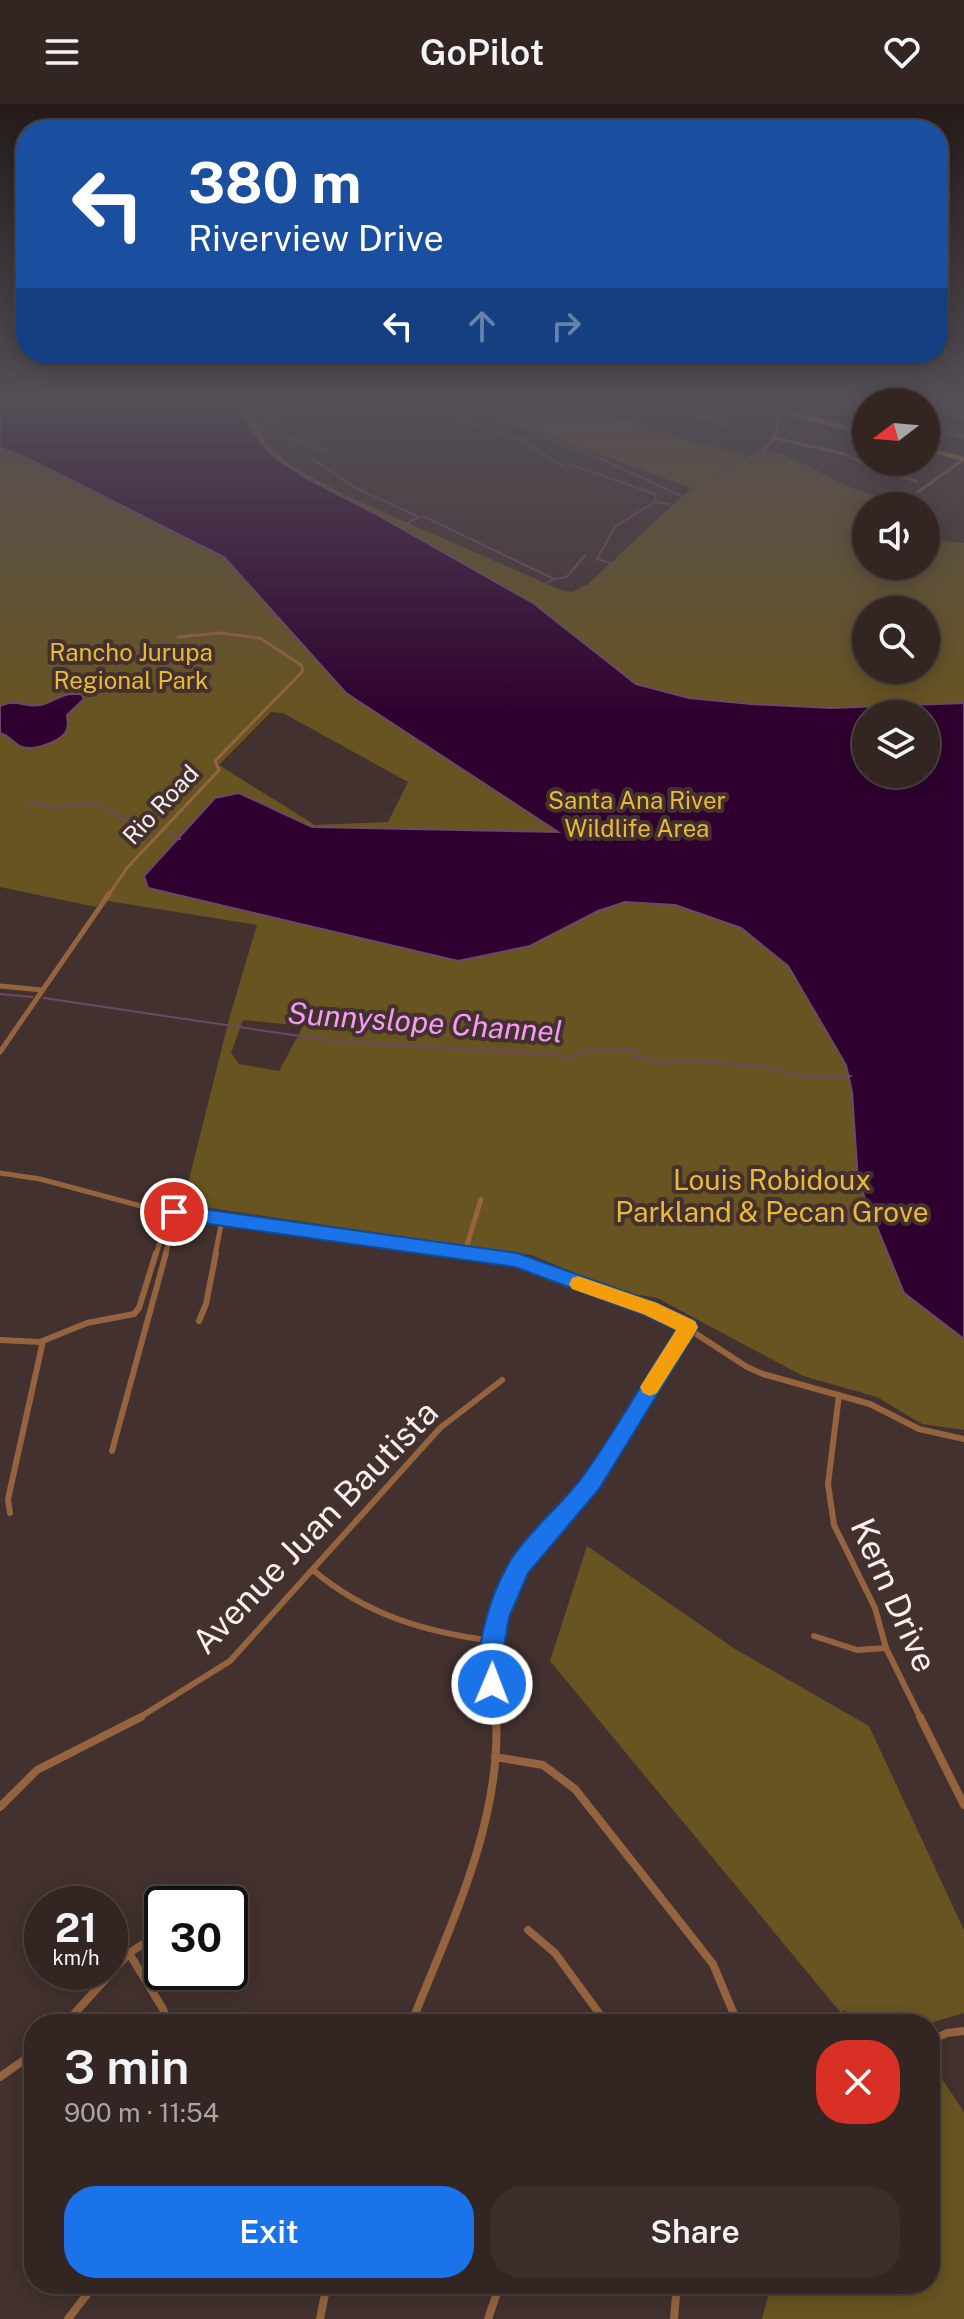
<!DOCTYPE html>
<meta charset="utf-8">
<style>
body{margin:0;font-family:"Public Sans",sans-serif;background:#3a2d2a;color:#f1f3f6;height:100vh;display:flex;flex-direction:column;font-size:30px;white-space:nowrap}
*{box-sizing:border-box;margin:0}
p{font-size:26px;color:#a8a5a5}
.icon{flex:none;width:44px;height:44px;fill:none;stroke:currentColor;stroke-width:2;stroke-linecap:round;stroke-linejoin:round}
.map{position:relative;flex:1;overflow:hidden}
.sheet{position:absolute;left:24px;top:1910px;width:916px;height:280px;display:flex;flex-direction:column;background:#322522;border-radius:32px;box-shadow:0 4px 20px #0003,0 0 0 2px #4d4240}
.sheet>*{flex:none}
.hud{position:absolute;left:16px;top:16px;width:932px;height:244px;border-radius:32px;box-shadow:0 4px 20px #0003,0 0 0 2px #4d4240;background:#1a4fa0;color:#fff;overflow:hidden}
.needle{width:52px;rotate:254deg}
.controls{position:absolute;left:852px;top:284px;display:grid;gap:16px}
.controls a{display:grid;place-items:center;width:88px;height:88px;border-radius:50%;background:#322522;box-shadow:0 4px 20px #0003,0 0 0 2px #4d4240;font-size:40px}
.speed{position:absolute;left:24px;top:1782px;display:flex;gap:16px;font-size:40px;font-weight:700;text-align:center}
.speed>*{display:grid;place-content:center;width:104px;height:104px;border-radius:50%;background:#322522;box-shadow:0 4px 20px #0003,0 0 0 2px #4d4240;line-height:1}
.speed small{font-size:20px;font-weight:400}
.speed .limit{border:4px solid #111;border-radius:12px;background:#fff;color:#111}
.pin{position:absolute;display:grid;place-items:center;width:68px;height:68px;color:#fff;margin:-34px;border:4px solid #fff;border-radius:50%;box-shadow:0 2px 8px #0007}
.me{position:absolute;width:88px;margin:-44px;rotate:1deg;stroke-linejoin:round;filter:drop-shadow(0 0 6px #0008)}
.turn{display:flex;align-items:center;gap:28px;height:168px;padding:0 40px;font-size:36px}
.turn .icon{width:104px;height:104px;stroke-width:2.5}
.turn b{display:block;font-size:56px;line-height:68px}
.lanes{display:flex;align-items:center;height:76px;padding:0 40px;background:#0003;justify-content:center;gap:40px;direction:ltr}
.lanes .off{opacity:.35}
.round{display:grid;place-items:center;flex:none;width:84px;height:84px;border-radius:32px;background:#3a2d2a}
.head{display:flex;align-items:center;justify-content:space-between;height:136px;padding:0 40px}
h1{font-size:48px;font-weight:600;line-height:60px}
.primary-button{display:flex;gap:16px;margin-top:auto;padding:16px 40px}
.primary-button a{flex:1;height:92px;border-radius:32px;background:#1a73e8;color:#fff;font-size:32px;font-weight:600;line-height:92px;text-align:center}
.primary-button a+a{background:#3a2d2a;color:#f1f3f6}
header{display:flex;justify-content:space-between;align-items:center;height:104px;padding:0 40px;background:#322522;font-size:36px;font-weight:600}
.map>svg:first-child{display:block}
.green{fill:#685421;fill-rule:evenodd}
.water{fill:#2f002f;stroke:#6c4868;stroke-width:2;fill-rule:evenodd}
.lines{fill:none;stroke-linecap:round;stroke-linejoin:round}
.stream{stroke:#6c4868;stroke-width:2}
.street-far3{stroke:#95643e;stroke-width:3}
.street-far2{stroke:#95643e;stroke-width:5}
.street-far1{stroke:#95643e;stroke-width:6}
.street{stroke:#95643e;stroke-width:8}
.secondary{stroke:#c97c3b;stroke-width:4}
.route{fill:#1a73e8;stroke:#114b97;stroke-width:2}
.slow{fill:#f59e0b}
.labels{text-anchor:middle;stroke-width:8;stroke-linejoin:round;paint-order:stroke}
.far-park-label{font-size:24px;fill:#ebba30;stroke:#42312e}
.far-street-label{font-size:24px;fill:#fbefed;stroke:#42312e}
.park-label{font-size:28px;fill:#ebba30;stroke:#42312e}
.water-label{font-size:30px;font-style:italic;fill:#f59af0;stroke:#42312e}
.near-street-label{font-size:34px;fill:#fbefed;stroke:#42312e}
</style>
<header><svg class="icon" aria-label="menu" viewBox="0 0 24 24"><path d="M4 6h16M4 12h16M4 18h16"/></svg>GoPilot<svg class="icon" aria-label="heart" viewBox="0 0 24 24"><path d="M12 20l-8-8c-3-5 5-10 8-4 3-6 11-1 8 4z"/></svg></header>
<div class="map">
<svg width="964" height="2215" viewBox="0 0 964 2215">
<rect width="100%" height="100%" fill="#42312e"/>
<path class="green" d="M0,299H245L265,337L289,361L349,393L561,486L572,488L588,480L691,384L459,299H585L624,316L697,339L747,351L708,375L760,346C798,350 827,376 863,388C878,393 896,394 912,398L914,402H866V462H926V423L939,436L964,439V1326L922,1320L877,1293L803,1272L657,1194L622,1188L531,1151L183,1100L229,915L257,821L102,796L96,803L0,783ZM866,506H926V566H866ZM271,608L283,609L408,678L388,718L315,721L219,661ZM866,610H926V670H866ZM243,916L303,922L279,967L239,960L231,949Z
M587,1442L735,1545L869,1622L964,1826V1909L926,1920H856L845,1906L841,1909L550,1557Z
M930,1957L964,2008V2215H762L771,2180H930Z"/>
<path class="water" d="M0,299H236L252,328L274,353L306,374L374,409L533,499L636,580L689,594L751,600L831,604L964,599V1235L904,1189L858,1077L852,988L846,961L788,862L741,824L675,801L625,798L598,807L530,842L458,857L148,784L144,772L215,694L239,689L312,723L558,728L346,589L224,453L23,352L0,344ZM866,610H926V670H866Z
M71,590H81L84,595L67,611C68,618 69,623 65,629C58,638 33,647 22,643C14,640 10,632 0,629V602C17,594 25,604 40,601C51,599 59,591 71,590Z"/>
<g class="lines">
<path class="stream" d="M267,299L272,321
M422,299L453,320
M454,299L604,356L681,392
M464,317L522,336L534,331
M253,327L273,323L292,335L330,349
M523,337L563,362
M311,354L354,383L419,413L405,420
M569,360L655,390L656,398L669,400
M423,412L554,475L545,480
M616,422L655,398
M610,459L597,455L615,423
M554,475L567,473L585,451
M28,702L36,698L50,704L96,699L124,715L155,726
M166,729L180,735
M0,890L33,893
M44,894L333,937L556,951L566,955L589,946L631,945L636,946L635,952L660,959L692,957L762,962L800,972H851"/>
<path class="street-far3" d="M661,299L728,322
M926,309L964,312
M809,314L829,305
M949,331L964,332
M775,334L844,350L875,365L916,377
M762,346L775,334L782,299
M918,388L964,355
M108,792L127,764L219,666L215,657L303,567L301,561L260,534L221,529L178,533"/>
<path class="street-far2" d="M0,882L42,886
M0,948L109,790
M0,1069L40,1075L156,1106L478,1151
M465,1148L481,1095
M156,1151L169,1108
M165,1151L178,1109
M215,1151L222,1116"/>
<path class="street-far1" d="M463,1149L517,1156L675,1216L747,1263L763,1270L870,1300L919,1325L964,1335
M199,1217L206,1200L216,1149
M0,1236L40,1238L87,1219L134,1210L139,1204L156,1149
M839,1291L828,1380L834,1421L875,1504L886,1544L921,1615
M112,1347L166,1149
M10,1409L8,1395L43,1237
M313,1466C366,1511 425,1528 493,1537
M814,1532L857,1546L886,1544
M137,1615L230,1557L440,1324L502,1276
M496,1615L494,1534L504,1493L532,1449L602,1363L688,1223"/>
<path class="street" d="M920,1613L964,1701
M495,1653L543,1661L575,1685L713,1860L738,1920
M0,1703L37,1666L141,1613
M230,1810L234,1809
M528,1826L555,1849L607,1920
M129,1849L163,1905L168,1920
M65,1920L129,1849L162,1828
M411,1920C449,1824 502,1718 496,1613
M930,1937L947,1929L964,1927
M0,1973L34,1949
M68,2215L95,2180
M320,2215L327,2180
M488,2215L500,2180
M674,2215L677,2180"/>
<path class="secondary" d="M752,299L866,329
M926,345L964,355"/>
</g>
<linearGradient id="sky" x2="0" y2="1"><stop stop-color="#241b19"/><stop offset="0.49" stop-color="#544e57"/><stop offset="1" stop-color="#544e57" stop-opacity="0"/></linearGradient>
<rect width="964" height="609" fill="url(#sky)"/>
<path class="route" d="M174,1101L517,1149L657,1199L695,1217L698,1223L695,1229L599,1385L528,1469L509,1513L503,1548L504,1580L500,1588L492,1592L484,1588C469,1552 492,1486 512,1454C532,1424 563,1400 584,1371C617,1325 645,1274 676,1226L644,1211L515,1163L174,1115L164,1108Z"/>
<path class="slow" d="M578,1172L657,1199L695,1217L698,1223L695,1229L657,1289L650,1292L643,1289L640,1283L676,1226L643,1210L572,1185L569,1180L572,1174Z"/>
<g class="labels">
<g class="far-park-label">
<text x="131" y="557">Rancho Jurupa<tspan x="131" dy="28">Regional Park</tspan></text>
<text x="637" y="705">Santa Ana River<tspan x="637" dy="28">Wildlife Area</tspan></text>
</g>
<g class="far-street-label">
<text transform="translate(161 701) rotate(-47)" y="8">Rio Road</text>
</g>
<g class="park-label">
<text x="772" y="1086">Louis Robidoux<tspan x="772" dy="32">Parkland &amp; Pecan Grove</tspan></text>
</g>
<g class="water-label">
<text transform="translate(425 919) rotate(4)" y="10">Sunnyslope Channel</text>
</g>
<g class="near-street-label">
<text transform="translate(315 1423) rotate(-46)" y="12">Avenue Juan Bautista</text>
<text transform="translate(894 1491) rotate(66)" y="12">Kern Drive</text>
</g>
</g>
</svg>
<div class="controls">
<a><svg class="needle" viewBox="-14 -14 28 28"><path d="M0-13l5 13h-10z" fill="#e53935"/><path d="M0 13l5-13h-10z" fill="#a8a5a5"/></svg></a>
<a><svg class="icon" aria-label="sound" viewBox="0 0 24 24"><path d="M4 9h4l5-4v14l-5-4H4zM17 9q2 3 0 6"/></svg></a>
<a><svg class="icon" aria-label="search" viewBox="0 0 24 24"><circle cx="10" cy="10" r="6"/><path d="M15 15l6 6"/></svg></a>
<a><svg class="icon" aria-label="layers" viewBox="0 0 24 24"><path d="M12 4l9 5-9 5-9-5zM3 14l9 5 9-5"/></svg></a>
</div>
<div class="speed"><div>21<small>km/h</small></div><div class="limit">30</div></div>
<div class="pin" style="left:174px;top:1108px;background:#d93025"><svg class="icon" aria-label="arrive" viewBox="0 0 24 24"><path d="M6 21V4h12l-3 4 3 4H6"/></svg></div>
<svg class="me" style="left:492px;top:1580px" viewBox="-20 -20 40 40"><circle r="17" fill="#1a73e8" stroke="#fff" stroke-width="3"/><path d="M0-11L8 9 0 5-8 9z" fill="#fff"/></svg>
<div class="hud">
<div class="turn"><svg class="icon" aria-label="left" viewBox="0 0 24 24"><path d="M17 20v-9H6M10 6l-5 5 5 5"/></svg><div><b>380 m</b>Riverview Drive</div></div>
<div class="lanes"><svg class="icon" aria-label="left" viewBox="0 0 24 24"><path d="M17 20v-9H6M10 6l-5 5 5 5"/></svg><svg class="icon off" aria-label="ahead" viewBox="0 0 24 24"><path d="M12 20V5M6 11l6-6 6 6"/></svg><svg class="icon off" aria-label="right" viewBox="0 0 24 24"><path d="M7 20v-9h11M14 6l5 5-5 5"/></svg></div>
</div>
<section class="sheet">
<div class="head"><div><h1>3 min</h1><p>900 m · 11:54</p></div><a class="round" style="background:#d93025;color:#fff"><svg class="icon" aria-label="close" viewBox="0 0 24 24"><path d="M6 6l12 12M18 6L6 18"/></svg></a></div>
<div class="primary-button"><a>Exit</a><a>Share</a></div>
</section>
</div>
